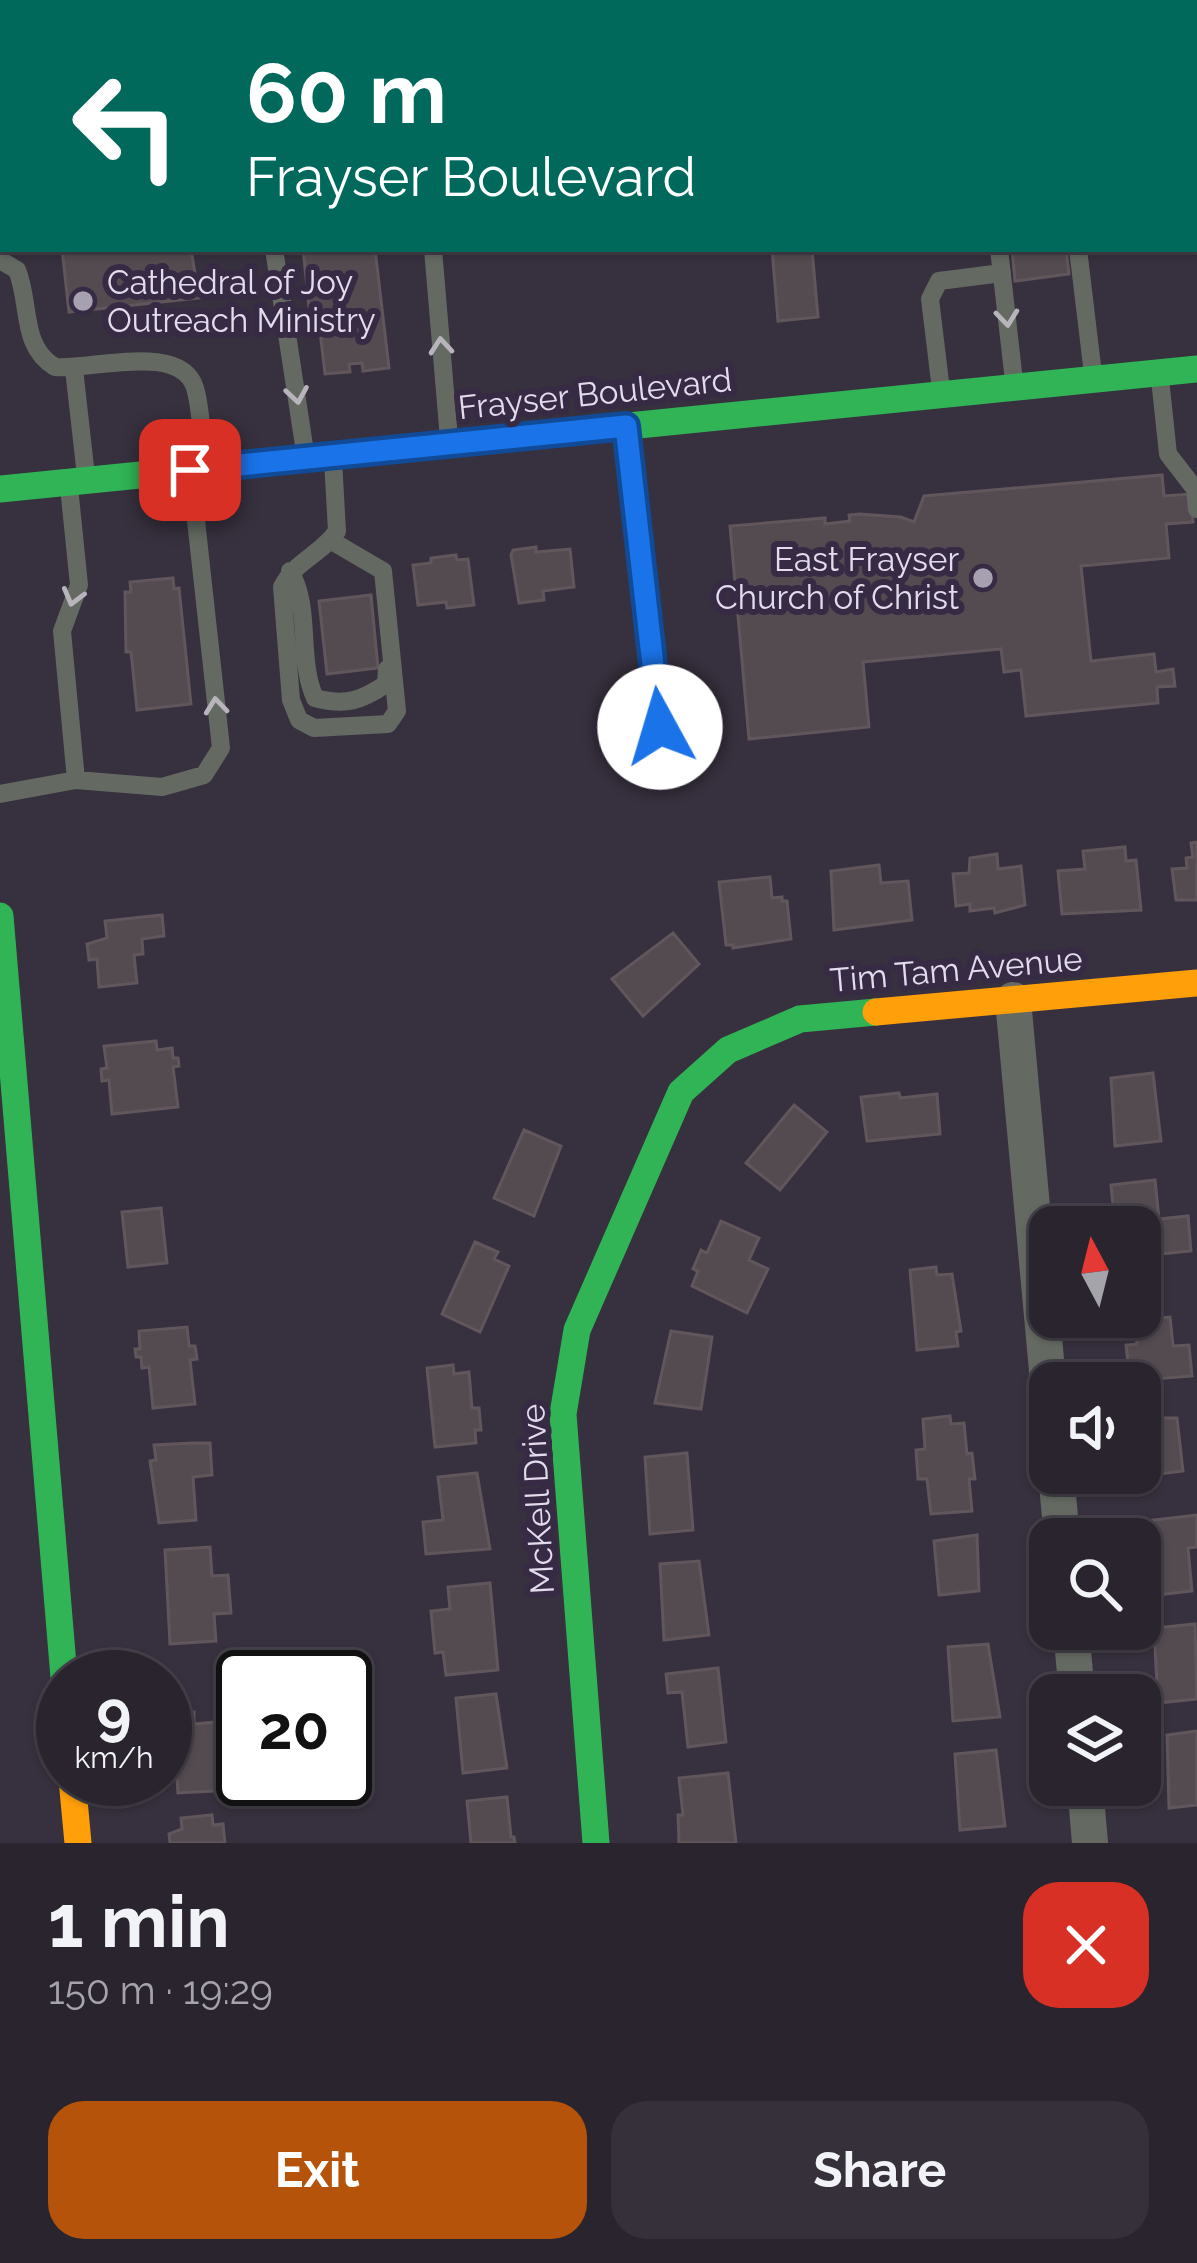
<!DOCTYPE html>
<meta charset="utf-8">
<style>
body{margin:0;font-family:Raleway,sans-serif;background:#35303a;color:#f1f3f6;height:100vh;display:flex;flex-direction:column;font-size:45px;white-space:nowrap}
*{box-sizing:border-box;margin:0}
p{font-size:39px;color:#a5a4aa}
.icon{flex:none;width:66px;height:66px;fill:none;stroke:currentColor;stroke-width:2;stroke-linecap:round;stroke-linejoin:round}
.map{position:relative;height:1843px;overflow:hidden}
.side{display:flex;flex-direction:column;background:#29242e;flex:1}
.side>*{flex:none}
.top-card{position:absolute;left:0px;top:0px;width:1197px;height:252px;box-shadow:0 3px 9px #0004,0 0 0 3px #45414a;background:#00695c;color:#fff;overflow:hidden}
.needle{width:78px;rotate:353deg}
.tools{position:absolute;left:1029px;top:1206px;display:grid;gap:24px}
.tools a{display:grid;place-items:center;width:132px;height:132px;border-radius:24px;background:#29242e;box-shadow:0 3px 9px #0004,0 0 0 3px #45414a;font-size:60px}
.speed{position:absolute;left:36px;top:1650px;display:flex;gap:24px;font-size:60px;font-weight:700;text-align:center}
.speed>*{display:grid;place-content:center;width:156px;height:156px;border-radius:50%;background:#29242e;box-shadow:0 3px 9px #0004,0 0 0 3px #45414a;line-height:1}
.speed small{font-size:30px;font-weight:400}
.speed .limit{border:6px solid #111;border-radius:18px;background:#fff;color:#111}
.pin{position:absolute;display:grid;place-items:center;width:102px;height:102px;color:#fff;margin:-51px;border-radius:24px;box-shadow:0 6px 18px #0006}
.me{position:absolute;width:132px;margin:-66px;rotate:354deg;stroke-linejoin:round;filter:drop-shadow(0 0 9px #0008)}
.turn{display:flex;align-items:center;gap:42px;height:252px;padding:0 48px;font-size:54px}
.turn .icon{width:156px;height:156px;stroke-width:2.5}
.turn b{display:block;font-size:84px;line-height:102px}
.round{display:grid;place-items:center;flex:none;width:126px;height:126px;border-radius:36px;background:#35303a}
.head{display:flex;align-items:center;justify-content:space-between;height:204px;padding:0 48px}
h1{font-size:72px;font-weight:700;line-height:90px}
.cta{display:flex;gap:24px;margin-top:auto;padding:24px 48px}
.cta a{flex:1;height:138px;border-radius:36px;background:#b45309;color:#fff;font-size:48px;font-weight:700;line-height:138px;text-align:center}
.cta a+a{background:#35303a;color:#f1f3f6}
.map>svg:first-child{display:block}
.building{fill:#544b51;stroke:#61565c;stroke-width:3}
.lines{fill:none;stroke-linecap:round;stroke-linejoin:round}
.lane{stroke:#646a62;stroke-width:18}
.street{stroke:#646a62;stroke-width:36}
.fast{stroke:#30b455;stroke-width:27}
.slow{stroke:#ff9f0a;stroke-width:27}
.oneway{stroke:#b7b4bc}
.route-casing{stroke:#114b97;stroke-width:30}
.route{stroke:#1a73e8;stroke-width:21}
.poi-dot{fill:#a7a0b0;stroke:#372a44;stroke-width:4.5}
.labels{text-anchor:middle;stroke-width:12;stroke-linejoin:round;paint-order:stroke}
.poi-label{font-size:33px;fill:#e3dced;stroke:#372a44;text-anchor:start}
.street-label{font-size:33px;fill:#e3dced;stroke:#372a44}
</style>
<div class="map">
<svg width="1197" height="1843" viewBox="0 0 1197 1843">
<rect width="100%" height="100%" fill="#37303e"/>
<path class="building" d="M62,249H191L199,298L69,312Z
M303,249H375L389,368L363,371L362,363L349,364L350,372L325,374L317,306L309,307Z
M772,249H812L818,317L778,321Z
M1012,249H1066L1069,274L1015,281Z
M1162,475L1164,496L1190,494L1193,522L1166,524L1169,558L1081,566L1091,661L1154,654L1156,672L1173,669L1175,686L1157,687L1158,703L1026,716L1021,670L1004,672L1001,649L863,662L869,727L749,739L730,526L825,518V524L850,521L849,515L859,514L901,517L914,522L924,496Z
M536,547V552L570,549L574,587L543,591L544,600L519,603L511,555L513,550Z
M456,555L457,560L468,559L474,605L447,608L446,602L418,605L413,565L431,563V558Z
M173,578L174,589L179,588L191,704L137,710L131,652H126L125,592H131L130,582Z
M371,595L378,668L327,674L319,601Z
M1197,842V900H1176L1172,869L1187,868L1186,858L1193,857L1191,843Z
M1125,847L1126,861L1136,860L1141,910L1062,914L1058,871L1085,869L1083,851Z
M997,854L998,869L1021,866L1025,905L995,913L994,908L970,911V904L956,906L953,874L969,873L970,858Z
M879,865L881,883L908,881L912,920L834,930L831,871Z
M770,877L772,898L782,897V901H787L791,939L733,948V945H726L719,882Z
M162,915L164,936L142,939L143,954L134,955L137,983L99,987L97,959L89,960L87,944L107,938L105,921Z
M673,933L699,964L643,1016L612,979Z
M156,1041L157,1050L172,1048L173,1058H178L179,1066L173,1067L178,1107L112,1114L109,1080L102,1081L101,1069L107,1068L104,1046Z
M1153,1073L1161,1141L1115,1146L1111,1078Z
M899,1093L900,1098L937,1094L940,1134L867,1141L861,1097Z
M794,1105L827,1132L780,1190L746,1163Z
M524,1130L561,1146L534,1216L494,1198Z
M1155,1180L1159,1219L1188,1216L1191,1251L1140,1256V1227H1115L1111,1185Z
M161,1208L167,1263L128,1267L122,1212Z
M721,1221L759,1238L749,1260L768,1269L747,1313L692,1286L698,1271L693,1269L701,1250L707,1253Z
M475,1242L498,1252L494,1259L509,1266L480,1332L442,1314Z
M936,1267L937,1275L952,1274L961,1331L956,1332L958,1346L917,1350L910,1270Z
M1170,1317L1173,1346L1189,1345L1192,1376L1130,1381L1126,1345L1137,1344L1135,1320Z
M187,1327L189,1346H195L197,1359L190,1360L195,1404L153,1408L149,1367L142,1368L141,1357H136L135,1349H140L139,1331Z
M671,1331L712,1337L701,1409L655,1403Z
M453,1365L454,1374L469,1372L472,1408H479L481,1430H475L476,1443L435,1447L427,1368Z
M950,1416L951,1424L964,1423L967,1454L972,1453L975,1479H969L972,1511L931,1514L927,1479H918L916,1450L925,1449L923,1419Z
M1143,1418H1177L1183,1471L1143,1476L1140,1419Z
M193,1443H210L212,1475L193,1477L196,1520L159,1523L150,1461L156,1460L154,1445Z
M687,1453L693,1530L650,1534L645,1457Z
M477,1473L490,1549L426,1554L423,1522L443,1520L438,1477Z
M1197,1515V1547L1188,1548L1192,1591L1148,1596L1145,1521Z
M977,1535L979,1591L939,1595L934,1541Z
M210,1547L212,1576L228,1575L231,1613L214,1614L216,1641L170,1644L165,1550Z
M699,1561L709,1635L664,1640L660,1564Z
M490,1583L498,1670L446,1675L443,1652L435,1653L431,1611L450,1609L448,1587Z
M1195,1624L1197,1699L1158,1703L1154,1628Z
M988,1644L1000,1717L953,1721L948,1647Z
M718,1668L726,1742L688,1747L682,1692L668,1693L666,1674Z
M496,1694L507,1768L463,1773L456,1698Z
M194,1712V1724L226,1721L232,1790L178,1793L176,1767L165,1768V1728L174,1727L173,1713Z
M1197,1731V1805L1169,1808L1167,1735Z
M996,1750L1005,1826L960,1830L955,1754Z
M728,1773L736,1843H679L678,1815H683L679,1778Z
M507,1797L511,1837H514L515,1843H471L467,1801Z
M212,1815L213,1825L223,1824L225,1843H170L169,1834L182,1829L181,1818Z"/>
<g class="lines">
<path class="lane" d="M0,17L3,16
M0,74L3,73
M0,154H3
M0,205L3,204
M274,249L305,452
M433,249L449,439
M999,249L1014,381
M1078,249L1093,374
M0,260L17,270C31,304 20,346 55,367C93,370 181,342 195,388C202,411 201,439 204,464
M74,369L86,476
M1160,379L1168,454L1195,489L1197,509
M941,390L930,299L939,281L1002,273
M627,431L660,726
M69,487L79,585L62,631L76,780L162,787L204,775L221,748L191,475
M330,540L383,571L397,711L388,724L314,728L299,720L291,700L282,587C295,561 322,554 337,531L333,460
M290,571C312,609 297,658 315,698C345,706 361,701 386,684L387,669
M0,794L76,780"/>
<path class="street" d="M1013,1000L1050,1403
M1056,1473L1062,1539
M1071,1629L1077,1695
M1085,1785L1090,1843"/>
<path class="fast" d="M0,489L1197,369
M0,916L64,1677
M596,1843L563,1414L577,1330L681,1092L728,1050L800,1019L876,1012"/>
<path class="slow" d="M876,1012L1197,983
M72,1779L78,1843"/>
</g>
<defs><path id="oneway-chevron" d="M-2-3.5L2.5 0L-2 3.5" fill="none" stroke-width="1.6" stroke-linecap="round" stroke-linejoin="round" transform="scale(3)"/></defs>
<g class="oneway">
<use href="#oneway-chevron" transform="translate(1007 318) rotate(84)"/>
<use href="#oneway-chevron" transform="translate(441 346) rotate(-95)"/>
<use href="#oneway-chevron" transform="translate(297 395) rotate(81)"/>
<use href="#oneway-chevron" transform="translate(73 597) rotate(105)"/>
<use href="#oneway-chevron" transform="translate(216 706) rotate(-96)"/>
</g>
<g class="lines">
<defs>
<path id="route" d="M190,470L626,426L660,727"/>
</defs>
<use href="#route" class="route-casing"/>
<use href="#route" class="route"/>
</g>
<g class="poi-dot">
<circle cx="83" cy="301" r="12"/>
<circle cx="983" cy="578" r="12"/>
</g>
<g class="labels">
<g class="poi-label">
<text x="107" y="294">Cathedral of Joy<tspan x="107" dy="38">Outreach Ministry</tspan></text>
<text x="959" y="571" text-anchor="end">East Frayser<tspan x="959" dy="38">Church of Christ</tspan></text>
</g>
<g class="street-label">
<text transform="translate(595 393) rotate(-6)" y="12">Frayser Boulevard</text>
<text transform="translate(956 969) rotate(-5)" y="12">Tim Tam Avenue</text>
<text transform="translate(537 1499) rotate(-93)" y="12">McKell Drive</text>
</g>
</g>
</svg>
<div class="tools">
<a><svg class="needle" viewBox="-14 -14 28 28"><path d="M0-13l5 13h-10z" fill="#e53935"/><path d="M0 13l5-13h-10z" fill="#a5a4aa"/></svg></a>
<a><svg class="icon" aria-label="sound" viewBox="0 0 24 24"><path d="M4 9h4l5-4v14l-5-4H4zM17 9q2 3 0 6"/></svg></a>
<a><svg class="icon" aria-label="search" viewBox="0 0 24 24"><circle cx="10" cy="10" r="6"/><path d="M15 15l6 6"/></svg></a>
<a><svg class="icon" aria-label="layers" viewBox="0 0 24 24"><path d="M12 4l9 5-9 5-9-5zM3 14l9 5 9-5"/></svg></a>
</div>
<div class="speed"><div>9<small>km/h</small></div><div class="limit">20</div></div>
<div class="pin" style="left:190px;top:470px;background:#d93025"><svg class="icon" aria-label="arrive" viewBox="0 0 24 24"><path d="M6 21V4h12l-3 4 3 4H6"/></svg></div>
<svg class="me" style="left:660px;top:727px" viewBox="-20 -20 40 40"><circle r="19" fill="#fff"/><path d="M0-13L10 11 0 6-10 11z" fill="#1a73e8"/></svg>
<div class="top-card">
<div class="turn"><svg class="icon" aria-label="left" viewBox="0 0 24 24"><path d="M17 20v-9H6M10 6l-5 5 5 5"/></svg><div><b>60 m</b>Frayser Boulevard</div></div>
</div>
</div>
<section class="side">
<div class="head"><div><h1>1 min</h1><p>150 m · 19:29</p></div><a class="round" style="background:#d93025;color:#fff"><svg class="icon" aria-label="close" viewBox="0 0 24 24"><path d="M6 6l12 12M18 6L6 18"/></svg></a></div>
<div class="cta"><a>Exit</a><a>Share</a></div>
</section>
